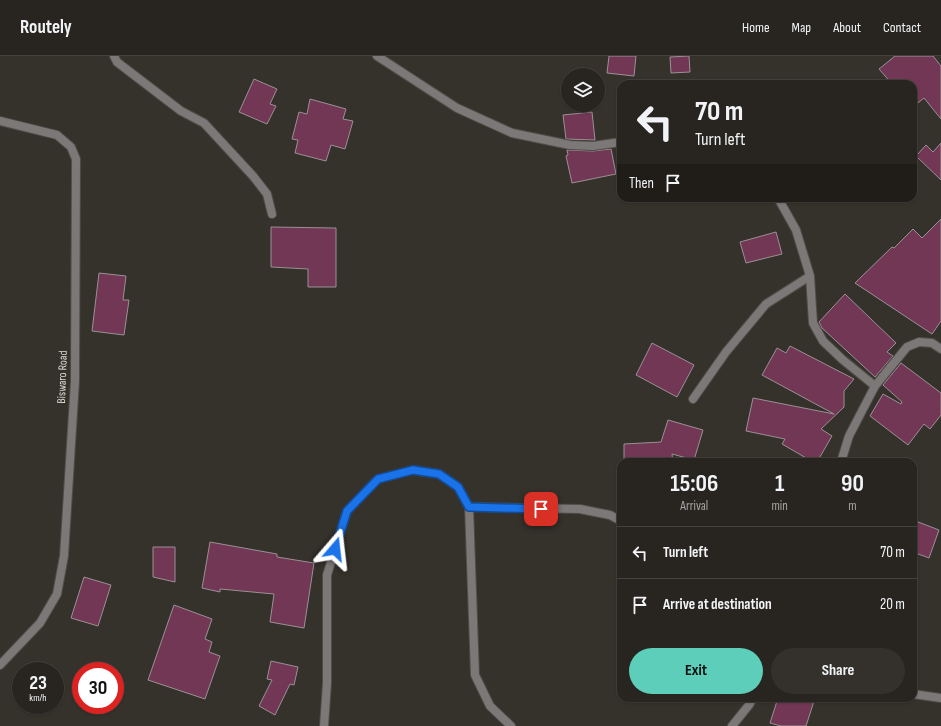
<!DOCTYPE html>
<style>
body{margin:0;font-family:"Sofia Sans Condensed",sans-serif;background:#34312d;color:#f1f3f6;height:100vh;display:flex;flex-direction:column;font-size:15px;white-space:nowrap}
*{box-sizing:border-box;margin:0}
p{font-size:13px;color:#a5a5a5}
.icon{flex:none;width:22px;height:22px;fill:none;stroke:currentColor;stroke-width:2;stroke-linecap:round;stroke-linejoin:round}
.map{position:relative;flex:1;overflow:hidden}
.side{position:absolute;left:617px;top:402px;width:300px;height:244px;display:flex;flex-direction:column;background:#282520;border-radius:12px;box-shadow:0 1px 3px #0004,0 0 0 1px #44423e}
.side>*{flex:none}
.guide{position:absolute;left:617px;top:24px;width:300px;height:122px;border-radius:12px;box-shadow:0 1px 3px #0004,0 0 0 1px #44423e;background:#282520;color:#f1f3f6;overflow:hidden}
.tools{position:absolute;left:561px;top:12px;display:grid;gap:8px}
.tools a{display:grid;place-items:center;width:44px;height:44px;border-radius:50%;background:#282520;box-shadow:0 1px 3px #0004,0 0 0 1px #44423e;font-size:20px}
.speed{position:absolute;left:12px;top:606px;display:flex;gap:8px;font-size:20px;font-weight:700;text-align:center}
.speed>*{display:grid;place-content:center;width:52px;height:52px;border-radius:50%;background:#282520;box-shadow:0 1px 3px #0004,0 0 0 1px #44423e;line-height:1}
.speed small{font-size:10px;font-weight:400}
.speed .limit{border:6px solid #d22;background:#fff;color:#111}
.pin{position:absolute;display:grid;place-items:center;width:34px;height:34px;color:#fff;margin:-17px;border-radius:8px;box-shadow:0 2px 6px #0006}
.me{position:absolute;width:44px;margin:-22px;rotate:17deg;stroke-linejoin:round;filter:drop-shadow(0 0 3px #0008)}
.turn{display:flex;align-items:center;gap:14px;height:84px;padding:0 12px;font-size:18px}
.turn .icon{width:52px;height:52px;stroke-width:2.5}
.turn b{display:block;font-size:28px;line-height:34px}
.then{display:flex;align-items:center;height:38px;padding:0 12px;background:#0003;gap:8px;font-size:15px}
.eta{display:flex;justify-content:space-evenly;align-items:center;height:68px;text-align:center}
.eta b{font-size:24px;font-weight:700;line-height:28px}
.primary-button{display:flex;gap:8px;margin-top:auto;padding:8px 12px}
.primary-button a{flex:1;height:46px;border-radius:24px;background:#5dceb9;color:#111;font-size:16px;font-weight:700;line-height:46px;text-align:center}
.primary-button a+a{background:#34312d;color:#f1f3f6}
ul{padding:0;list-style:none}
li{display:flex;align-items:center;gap:12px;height:52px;padding:0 12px;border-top:1px solid #44423e}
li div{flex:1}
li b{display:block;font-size:15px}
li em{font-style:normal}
header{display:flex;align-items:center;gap:24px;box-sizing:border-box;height:56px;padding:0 20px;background:#282520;border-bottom:1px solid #44423e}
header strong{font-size:19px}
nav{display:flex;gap:22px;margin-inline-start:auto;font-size:14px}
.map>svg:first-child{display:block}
.building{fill:#713755;stroke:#9a9195}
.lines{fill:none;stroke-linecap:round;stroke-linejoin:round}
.service-casing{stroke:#504c47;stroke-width:10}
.minor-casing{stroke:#504c47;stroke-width:10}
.service{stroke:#7c7878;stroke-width:8}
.minor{stroke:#7c7878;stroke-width:8}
.route-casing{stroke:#114b97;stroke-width:10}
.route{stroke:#1a73e8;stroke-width:7}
.labels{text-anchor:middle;stroke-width:4;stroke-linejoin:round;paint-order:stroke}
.street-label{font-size:12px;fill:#dedbd7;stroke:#35312b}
</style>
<header>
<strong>Routely</strong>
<nav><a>Home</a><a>Map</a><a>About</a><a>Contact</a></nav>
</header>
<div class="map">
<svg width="941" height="670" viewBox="0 0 941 670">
<rect width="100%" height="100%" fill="#35312b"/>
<path class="building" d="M609,0H636L634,20L607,17Z
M689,0L690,16L671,17L670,1Z
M895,0H933L941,10V63L924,42L913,51V28H892L879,13Z
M254,23L277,33L270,48L276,50L267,68L239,56Z
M310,43L346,53L343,63L353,65L345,93L331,89L326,105L295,97L298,84L292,83L299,56L307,58Z
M592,56L595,84L566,83L563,59Z
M941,87V124L916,100L926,89L933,96Z
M611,93L616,118L572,127L566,100L568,99L567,94L593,95Z
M941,163V265L932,278L855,227L892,191L894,192L913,173L922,182Z
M271,171L336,172V231H308V213L271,211Z
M776,176L782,198L746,207L740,186Z
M99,217L126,220L123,244H129L124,279L92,275Z
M845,238L896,287L887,296L893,300L875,321L822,272L819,266Z
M652,287L694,309L677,341L636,319Z
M790,290L854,323L844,335V351L821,373L832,380L817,406H813L782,388L785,383L746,375L753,342L834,358L762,319L777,292L786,297Z
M901,307L941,337V359L930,373L924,368L908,389L870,360L883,338L901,348L902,346L883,329Z
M668,364L703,374L694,404L672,398L673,406H624V388L661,386Z
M913,464L939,474L929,502L913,496Z
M210,486L277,498V501L314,507L304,572L270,566L274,538L220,533V536L202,532Z
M153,491H175V526L153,521Z
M84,521L111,529L98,570L71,562Z
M174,549L212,563L205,583L212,586L209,596L220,600L205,643L148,624Z
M271,605L298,611L294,629L290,628L275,659L259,650L272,624L267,623Z
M778,642H815L806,670H781L770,667Z"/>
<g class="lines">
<defs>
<path id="service" d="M913,638L941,642"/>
<path id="minor" d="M114,0L117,6L181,55L204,67L253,120L267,138L272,158
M377,0L457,52L512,77L570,89L593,90L621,86
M0,65L57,79L71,91L76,103L75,325L64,500L57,538L40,567L0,609
M778,142L796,174L810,220L813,267L823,285L843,304L875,330
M693,343L726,296L766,248L810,220
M841,406L849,380L875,330L907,291L919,286L932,287L941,293
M469,451L580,453L610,459L621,465
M324,670L327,627V519L347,455L378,423L413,414L439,418L458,431L469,451L475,619L490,650L511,670
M732,670L749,649L753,642"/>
</defs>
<use href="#service" class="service-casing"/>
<use href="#minor" class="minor-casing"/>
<use href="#service" class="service"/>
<use href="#minor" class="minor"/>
</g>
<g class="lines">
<defs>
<path id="route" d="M335,493L347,455L378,423L413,414L439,418L458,431L469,451L541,453"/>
</defs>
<use href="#route" class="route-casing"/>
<use href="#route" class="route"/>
</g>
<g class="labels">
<g class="street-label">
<text transform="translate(62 321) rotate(-88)" y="4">Biswaro Road</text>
</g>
</g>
</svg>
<div class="tools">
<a><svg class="icon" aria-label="layers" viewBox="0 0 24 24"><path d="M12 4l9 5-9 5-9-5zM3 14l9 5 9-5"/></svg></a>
</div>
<div class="speed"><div>23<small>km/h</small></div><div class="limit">30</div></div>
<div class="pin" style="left:541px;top:453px;background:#d93025"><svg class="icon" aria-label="arrive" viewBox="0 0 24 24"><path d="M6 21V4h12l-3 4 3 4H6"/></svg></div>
<svg class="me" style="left:335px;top:493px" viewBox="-20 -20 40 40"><path d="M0-17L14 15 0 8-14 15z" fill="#1a73e8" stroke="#fff" stroke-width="4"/></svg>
<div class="guide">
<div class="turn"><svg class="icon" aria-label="left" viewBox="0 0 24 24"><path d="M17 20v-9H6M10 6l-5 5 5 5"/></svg><div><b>70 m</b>Turn left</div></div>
<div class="then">Then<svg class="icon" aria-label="arrive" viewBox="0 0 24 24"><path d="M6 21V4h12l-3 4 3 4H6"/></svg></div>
</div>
<section class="side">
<div class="eta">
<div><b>15:06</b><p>Arrival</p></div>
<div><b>1</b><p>min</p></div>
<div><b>90</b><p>m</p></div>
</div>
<ul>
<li><svg class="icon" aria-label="left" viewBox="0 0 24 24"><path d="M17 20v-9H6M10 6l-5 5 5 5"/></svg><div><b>Turn left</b></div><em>70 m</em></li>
<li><svg class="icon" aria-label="arrive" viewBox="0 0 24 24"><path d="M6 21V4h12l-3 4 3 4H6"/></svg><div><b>Arrive at destination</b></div><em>20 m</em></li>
</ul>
<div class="primary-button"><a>Exit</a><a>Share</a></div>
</section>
</div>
